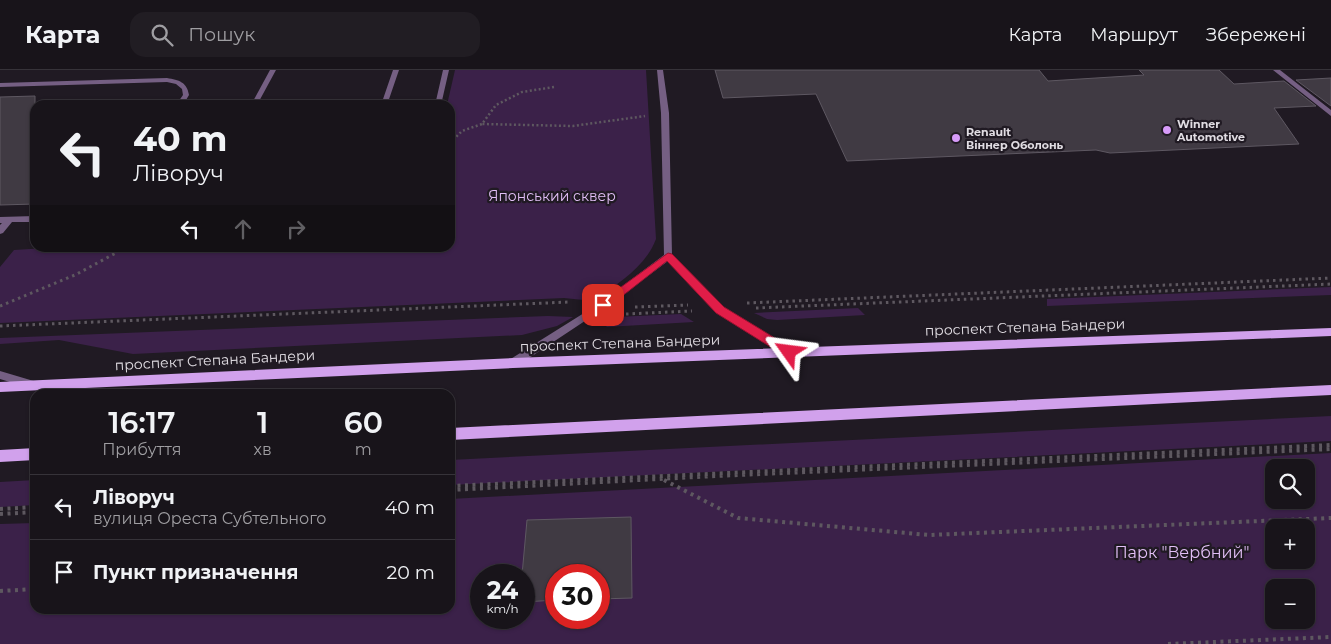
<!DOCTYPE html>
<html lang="uk">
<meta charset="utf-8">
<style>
body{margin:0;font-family:Montserrat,sans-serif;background:#211d23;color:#f1f3f6;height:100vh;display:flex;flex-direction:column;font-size:19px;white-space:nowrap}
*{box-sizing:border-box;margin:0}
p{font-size:16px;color:#9f9ea2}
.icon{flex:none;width:28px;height:28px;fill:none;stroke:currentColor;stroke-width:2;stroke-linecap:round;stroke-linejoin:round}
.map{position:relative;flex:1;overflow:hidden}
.details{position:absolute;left:30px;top:319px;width:425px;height:225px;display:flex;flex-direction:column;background:#18141a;border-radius:15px;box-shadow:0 1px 4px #0004,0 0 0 1px #363339}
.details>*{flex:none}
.top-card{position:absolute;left:30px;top:30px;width:425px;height:152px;border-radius:15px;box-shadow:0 1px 4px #0004,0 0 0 1px #363339;background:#18141a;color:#f1f3f6;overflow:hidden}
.buttons{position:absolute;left:1265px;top:389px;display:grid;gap:10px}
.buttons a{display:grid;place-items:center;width:50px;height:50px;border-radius:10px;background:#18141a;box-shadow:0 1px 4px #0004,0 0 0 1px #363339;font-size:25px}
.speed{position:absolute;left:470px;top:494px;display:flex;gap:10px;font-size:25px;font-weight:700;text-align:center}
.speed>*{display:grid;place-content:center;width:65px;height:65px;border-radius:50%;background:#18141a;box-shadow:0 1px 4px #0004,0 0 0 1px #363339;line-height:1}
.speed small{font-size:12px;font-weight:400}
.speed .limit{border:8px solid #d22;background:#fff;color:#111}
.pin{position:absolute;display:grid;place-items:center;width:42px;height:42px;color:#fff;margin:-21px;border-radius:10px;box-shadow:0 2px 8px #0006}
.me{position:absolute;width:55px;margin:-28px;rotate:301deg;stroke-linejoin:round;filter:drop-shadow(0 0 4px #0008)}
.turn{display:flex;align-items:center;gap:18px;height:105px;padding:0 20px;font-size:22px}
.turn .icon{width:65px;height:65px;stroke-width:2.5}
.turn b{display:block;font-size:35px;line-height:42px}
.lanes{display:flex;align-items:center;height:48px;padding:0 20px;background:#0003;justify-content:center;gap:25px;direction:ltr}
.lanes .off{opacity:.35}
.eta{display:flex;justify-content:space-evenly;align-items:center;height:85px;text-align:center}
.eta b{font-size:30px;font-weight:600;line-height:35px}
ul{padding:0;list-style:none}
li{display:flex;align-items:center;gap:15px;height:65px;padding:0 20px;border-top:1px solid #363339}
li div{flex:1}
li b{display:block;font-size:19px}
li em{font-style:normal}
header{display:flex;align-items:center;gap:30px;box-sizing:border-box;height:70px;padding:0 25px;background:#18141a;border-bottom:1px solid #363339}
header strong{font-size:24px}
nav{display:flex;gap:28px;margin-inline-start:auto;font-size:18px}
.search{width:350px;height:45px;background:#211d23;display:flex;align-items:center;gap:12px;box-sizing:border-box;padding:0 18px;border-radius:15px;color:#9f9ea2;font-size:19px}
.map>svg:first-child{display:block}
.green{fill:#3b2149;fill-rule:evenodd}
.building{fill:#403a43;stroke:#5e5862}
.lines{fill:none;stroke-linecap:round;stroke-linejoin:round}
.path-far2{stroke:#5e5860;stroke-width:2.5;stroke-dasharray:2 2.5;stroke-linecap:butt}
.path-far1{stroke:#5e5860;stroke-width:3;stroke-dasharray:2.5 4;stroke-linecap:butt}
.path{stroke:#5e5860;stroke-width:4;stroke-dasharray:3 4.5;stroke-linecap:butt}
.lane{fill:#755f83;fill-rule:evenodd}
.street{fill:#755f83;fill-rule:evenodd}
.primary{fill:#d1a1ec;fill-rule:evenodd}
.route{fill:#e11d48;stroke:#92132f}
.poi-dot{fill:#d79bf9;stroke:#201a23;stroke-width:2}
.labels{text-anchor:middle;stroke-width:4.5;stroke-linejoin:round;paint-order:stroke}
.far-poi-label{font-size:11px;font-weight:bold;fill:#e1dde3;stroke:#201a23;text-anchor:start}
.park-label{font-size:14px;fill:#e2bff7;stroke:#201a23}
.street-label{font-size:14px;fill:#e1dde3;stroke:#201a23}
.near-park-label{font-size:16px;fill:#e2bff7;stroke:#201a23}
</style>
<header>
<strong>Карта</strong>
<div class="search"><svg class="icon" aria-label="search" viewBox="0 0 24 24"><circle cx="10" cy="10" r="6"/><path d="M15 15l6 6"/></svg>Пошук</div>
<nav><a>Карта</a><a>Маршрут</a><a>Збережені</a></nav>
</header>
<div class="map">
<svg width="1331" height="574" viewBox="0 0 1331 574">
<rect width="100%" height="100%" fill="#201a23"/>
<path class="green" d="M455,0H646L656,169C645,198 618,213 593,231L564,228L0,253V197L14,180L47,178H450V35H447Z
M1331,217V225L1047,236V229Z
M858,238L865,245L777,250L767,249L754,243Z
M681,244L694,252L606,257L615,247Z
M548,246L573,247L557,256L522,265L133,284L59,270L0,274V268Z
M1331,346V371L450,415V390Z
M1331,383V574H0V454L35,453V539H450V429ZM1274,398H1306V430H1274ZM1274,458H1306V490H1274ZM481,505H524V548H481ZM556,505H599V548H556ZM1274,518H1306V550H1274Z
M35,410V435L0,437V412Z"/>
<path class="building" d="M715,0H1039L1048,11L1144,5L1139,0H1219L1234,14L1284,11L1316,36L1274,38L1299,74L1110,83L1096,80L847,91L816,24L723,28Z
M1331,8V36L1296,10Z
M35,26V134L0,135V27Z
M631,447L632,528L599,529V505H556V530L524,532V505H522L527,450Z"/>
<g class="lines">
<path class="path-far2" d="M554,17L522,22L496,35L482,54L573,56L645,46
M450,73L462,61L482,54"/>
<path class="path-far1" d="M747,233L1331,208
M0,236L75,205L125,178
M635,237L688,235
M756,238L1331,214
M626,244L692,241
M0,256L569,232"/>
<path class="path" d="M664,410L738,448L929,465L1331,448
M450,416L1331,375
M450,420L715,406L1331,379
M0,439L35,437
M0,444L35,442
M0,521L35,519
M1168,574L1331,567"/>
<path class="lane" d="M270,0H276L257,35H251Z
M393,0H399L387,35H381Z
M443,0H449L441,35H435Z
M1273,0H1280L1331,40V46Z
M167,8C179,10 187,12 189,25L183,35H176L183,25L182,19L176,14L167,12L0,17V13Z
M35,146V152H12L3,163L0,164V155L2,153H0V147Z
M0,301L37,312L38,315L37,318L33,319L0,309Z"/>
<path class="street" d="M657,0H663L669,43L672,185L723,238L793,280L794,283L793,286H785L717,242L668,191L606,237L517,296H509L508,293L509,290L600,233L664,185L661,43Z"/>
<path class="primary" d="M1331,258V266L513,298L0,322V312L513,288Z
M1331,315V325L450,370V358Z
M35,378V390L0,392V380Z"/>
</g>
<path class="route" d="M668,183L672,184L724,237L793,279L795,282L793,286H785L716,243L667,191L607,238H599L597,235L599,233Z"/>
<g class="poi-dot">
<circle cx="1167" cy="60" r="5"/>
<circle cx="956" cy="68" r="5"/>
</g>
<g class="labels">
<g class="far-poi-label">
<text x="1177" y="58">Winner<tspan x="1177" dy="13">Automotive</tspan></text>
<text x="966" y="66">Renault<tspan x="966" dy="13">Віннер Оболонь</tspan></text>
</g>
<g class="park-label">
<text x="552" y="131">Японський сквер</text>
</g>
<g class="street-label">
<text transform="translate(1025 257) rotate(-2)" y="5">проспект Степана Бандери</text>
<text transform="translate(620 273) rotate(-2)" y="5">проспект Степана Бандери</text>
<text transform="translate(215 290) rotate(-3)" y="5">проспект Степана Бандери</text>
</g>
<g class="near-park-label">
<text x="1182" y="488">Парк "Вербний"</text>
</g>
</g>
</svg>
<div class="buttons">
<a><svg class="icon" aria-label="search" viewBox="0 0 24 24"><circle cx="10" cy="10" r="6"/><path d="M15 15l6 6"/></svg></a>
<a>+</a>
<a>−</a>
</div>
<div class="speed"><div>24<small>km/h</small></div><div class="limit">30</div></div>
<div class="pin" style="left:603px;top:235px;background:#d93025"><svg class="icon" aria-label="arrive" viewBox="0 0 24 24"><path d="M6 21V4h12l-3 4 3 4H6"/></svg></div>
<svg class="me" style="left:789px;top:282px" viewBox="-20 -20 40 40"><path d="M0-17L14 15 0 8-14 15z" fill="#e11d48" stroke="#fff" stroke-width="4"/></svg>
<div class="top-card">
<div class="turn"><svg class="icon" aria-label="left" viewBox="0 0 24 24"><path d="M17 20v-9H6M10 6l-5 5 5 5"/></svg><div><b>40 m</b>Ліворуч</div></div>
<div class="lanes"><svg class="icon" aria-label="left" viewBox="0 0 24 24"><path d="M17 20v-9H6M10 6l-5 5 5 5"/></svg><svg class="icon off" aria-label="ahead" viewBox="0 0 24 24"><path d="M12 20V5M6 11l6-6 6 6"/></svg><svg class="icon off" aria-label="right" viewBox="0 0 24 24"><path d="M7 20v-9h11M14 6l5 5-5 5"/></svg></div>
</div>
<section class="details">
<div class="eta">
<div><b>16:17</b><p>Прибуття</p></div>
<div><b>1</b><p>хв</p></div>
<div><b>60</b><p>m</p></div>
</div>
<ul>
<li><svg class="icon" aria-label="left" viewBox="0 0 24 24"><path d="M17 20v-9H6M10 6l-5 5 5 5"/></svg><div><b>Ліворуч</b><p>вулиця Ореста Субтельного</p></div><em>40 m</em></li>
<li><svg class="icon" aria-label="arrive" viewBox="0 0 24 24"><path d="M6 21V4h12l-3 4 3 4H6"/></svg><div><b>Пункт призначення</b></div><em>20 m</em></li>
</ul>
</section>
</div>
